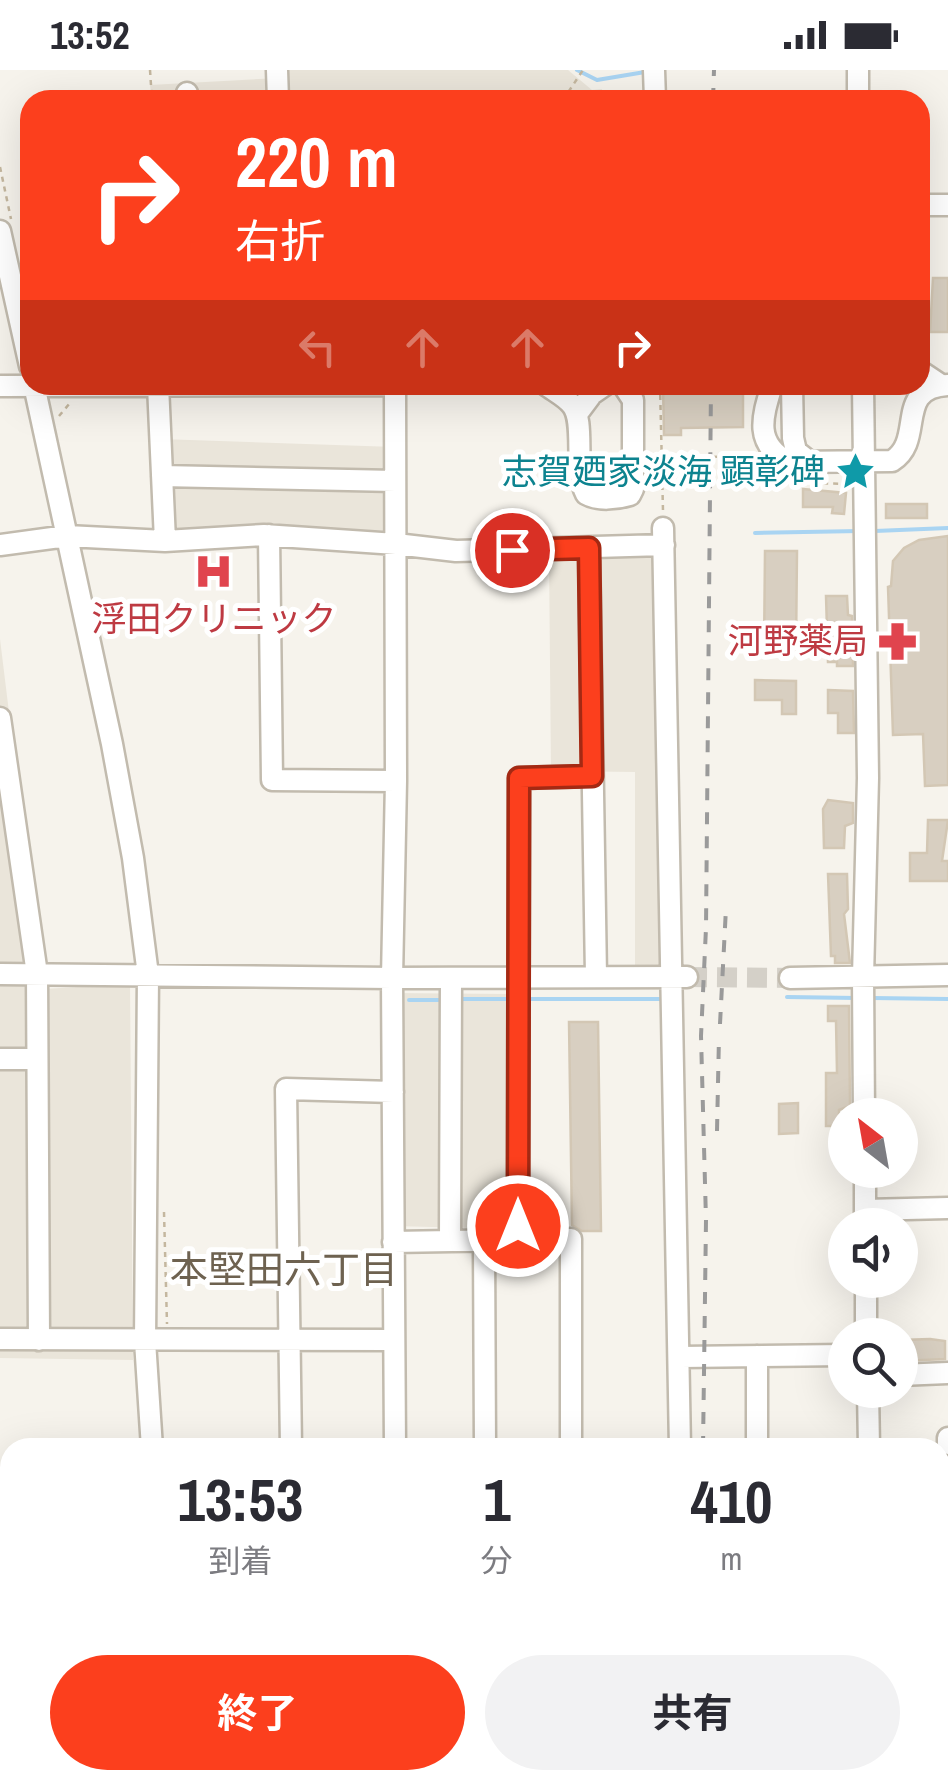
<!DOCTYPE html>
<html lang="ja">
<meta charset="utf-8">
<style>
body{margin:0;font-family:"Archivo Narrow","Noto Sans JP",sans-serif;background:#f2f2f3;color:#2b2b33;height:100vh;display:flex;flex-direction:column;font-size:38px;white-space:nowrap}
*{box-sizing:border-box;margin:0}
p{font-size:32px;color:#7c7c81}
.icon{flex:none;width:55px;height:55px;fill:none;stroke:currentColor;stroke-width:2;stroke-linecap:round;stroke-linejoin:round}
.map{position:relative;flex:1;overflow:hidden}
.sheet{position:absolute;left:0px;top:1368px;width:950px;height:352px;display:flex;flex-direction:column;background:#fff;border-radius:30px 30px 0 0;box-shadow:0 10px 40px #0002}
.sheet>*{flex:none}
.top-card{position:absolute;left:20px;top:20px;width:910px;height:305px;border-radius:30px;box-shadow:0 10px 40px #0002;background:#fc3f1d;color:#fff;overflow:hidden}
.needle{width:65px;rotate:329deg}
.controls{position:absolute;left:828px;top:1028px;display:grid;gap:20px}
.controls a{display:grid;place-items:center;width:90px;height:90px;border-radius:50%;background:#fff;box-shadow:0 10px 40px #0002;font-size:50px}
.pin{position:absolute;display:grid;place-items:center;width:85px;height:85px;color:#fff;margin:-42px;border:5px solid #fff;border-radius:50%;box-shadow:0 2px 10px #0007}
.me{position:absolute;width:110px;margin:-55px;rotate:0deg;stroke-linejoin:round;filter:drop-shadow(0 0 8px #0008)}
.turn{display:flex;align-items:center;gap:35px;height:210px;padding:0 50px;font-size:45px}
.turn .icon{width:130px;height:130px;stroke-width:2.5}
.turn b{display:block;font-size:70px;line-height:85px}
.lanes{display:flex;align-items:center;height:95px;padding:0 50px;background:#0003;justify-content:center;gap:50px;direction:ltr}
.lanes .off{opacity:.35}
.eta{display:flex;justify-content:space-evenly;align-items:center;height:170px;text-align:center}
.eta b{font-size:60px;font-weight:700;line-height:70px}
.primary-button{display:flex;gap:20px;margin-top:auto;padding:20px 50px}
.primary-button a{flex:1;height:115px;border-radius:60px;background:#fc3f1d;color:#fff;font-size:40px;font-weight:700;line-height:115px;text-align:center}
.primary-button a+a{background:#f2f2f3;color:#2b2b33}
.status{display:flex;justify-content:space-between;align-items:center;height:70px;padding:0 50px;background:#fff;direction:ltr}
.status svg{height:28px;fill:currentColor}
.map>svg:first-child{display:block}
.residential{fill:#eae5da}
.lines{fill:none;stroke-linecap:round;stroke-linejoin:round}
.stream{stroke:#a9d4f2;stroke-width:4}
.building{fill:#d8cfc1;stroke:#d3c7b4;stroke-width:2.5}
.minor-tunnel{stroke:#d4d0c8;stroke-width:20;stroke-dasharray:20 10;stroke-linecap:butt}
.minor-casing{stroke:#c2bbae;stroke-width:25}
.path{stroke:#c4b79f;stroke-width:2.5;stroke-dasharray:5 5;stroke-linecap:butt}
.minor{stroke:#fff;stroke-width:20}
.rail{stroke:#9a9a9a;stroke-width:4;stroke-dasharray:12 12;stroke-linecap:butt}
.route-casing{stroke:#a42913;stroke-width:25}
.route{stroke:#fc3f1d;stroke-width:18}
.labels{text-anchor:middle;stroke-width:10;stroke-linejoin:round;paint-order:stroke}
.culture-label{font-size:35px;fill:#0d838f;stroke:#fff;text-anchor:end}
.health-label{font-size:35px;fill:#be3a42;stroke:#fff}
.neighbourhood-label{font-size:38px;fill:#6e6250;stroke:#fff}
</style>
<div class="status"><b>13:52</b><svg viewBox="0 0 49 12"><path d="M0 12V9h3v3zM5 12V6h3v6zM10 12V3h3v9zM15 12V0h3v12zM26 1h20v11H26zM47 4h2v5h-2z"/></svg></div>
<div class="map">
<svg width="948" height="1719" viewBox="0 0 948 1719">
<rect width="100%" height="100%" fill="#f6f3ec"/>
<path class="residential" d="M277,0H568L592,20L602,19L601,30H152L150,15L277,8Z
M160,369L395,377L396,474L165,471Z
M652,482L666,908H635V702L551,701L549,485Z
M0,569L43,919L130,914L133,1290L0,1288Z
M392,923L511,924L513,1159L393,1156Z"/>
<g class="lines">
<path class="stream" d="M577,0L597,10L645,2
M875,461L948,458
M755,463L860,461
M787,927L857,928
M872,928L948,929
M459,929H509
M524,929H660
M409,930H444"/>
</g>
<path class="building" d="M933,208H948V262H930Z
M663,315H743V357L681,358V365H664Z
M803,419L846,423L844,444L832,443L833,437H803Z
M886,434H927V448H886Z
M948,466V715L925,716L923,664L893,665L888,517L891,516L893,491L904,478L919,470Z
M765,481H797L796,581H764Z
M826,526H847L848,545L852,546L853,596H837V592H828Z
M755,610L796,611V644H782V630H755Z
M828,620L853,621L854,663H838V643H828Z
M828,730L853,733V753L845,756L844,778H824L823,739Z
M928,750H948L942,791H948V811H910V783H927Z
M828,804H847L848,839L844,844L850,893H835V886H831Z
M828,936H849L850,1036L839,1040V1056H826V1003H837L836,951H828Z
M569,952H598L601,1161H582L572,1155Z
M798,1033V1063L779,1064V1034Z
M930,1269L945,1271V1289L902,1291L901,1270Z"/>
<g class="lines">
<path class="minor-tunnel" d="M687,907L790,908"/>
<defs>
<path id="minor" d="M277,0L278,30
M654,0L655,30
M858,0V30
M187,23V30
M920,135H948
M0,161L30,296
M920,301L941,315
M34,315L112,674L133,788L148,905L145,1271L152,1378
M158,315L165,471
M546,315C554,321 566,327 572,335C586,352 573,399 586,424C598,431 617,429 630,425L633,419V330L623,315
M772,315C762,348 754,373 788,392L892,391C926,370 893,318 948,315
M792,315L793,368L796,381L810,392
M863,315L868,708L863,907L864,1045
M0,316L396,315
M577,344L592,324L605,315
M162,406L395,411
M663,458L680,1378
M269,465L272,710L396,711
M0,475L67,466L165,471L264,465L396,474L456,481L664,475
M589,478L596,906
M0,648L37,904L39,1270
M0,904L392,908L687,907
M790,908L948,905
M0,989H36
M865,1100V1155
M865,1140L948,1138
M518,1156L519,708L591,706
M450,1171L451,908
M484,1171L485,1378
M393,1172L571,1169V1378
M866,1210V1265
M0,1269L394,1270
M681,1287L845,1285
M900,1305L948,1303
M868,1320L869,1378
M948,1368V1374
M291,1378L286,1019L393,1022
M395,1378L392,908L396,711L395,315
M757,1378V1286
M940,1591H948
M0,1611L10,1612
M196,1710L198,1719
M402,1710V1719
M927,1710L932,1719
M678,1719V1710
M736,1719V1710
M874,1719V1710"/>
</defs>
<use href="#minor" class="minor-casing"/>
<path class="path" d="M150,0L152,30
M563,30L583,0
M0,97L11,149
M660,315L663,441
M59,346L70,333
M662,388L755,386
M767,400L784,412L845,414
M164,1142L167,1254"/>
<use href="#minor" class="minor"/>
<path class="rail" d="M713,30L714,0
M720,954L726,838
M717,1061L719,966
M703,1378L706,1150L701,966L706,858L711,315
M696,1710V1719"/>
</g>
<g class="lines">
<defs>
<path id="route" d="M512,480L589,478L592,706L519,708L518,1156"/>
</defs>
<use href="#route" class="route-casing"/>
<use href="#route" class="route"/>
</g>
<defs>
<symbol id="sight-bare" viewBox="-9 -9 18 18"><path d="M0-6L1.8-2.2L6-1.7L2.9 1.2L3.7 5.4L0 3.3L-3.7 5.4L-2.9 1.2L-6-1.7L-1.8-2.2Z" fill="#0f9aa8" stroke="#fff" stroke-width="2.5" paint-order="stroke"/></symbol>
<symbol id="hospital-bare" viewBox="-9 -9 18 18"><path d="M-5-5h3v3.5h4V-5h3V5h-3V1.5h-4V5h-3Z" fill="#e0444e" stroke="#fff" stroke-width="2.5" paint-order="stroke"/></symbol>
<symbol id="pharmacy-bare" viewBox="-9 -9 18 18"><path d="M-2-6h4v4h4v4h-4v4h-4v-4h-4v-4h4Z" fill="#e0444e" stroke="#fff" stroke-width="2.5" paint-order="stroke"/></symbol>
</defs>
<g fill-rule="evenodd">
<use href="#sight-bare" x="828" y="374" width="55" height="55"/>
<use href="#hospital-bare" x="186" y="474" width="55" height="55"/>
<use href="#pharmacy-bare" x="870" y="544" width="55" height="55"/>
</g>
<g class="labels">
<g class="culture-label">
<text x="825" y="414">志賀廼家淡海 顕彰碑</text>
</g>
<g class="health-label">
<text x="214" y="561">浮田クリニック</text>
<text x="868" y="583" text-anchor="end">河野薬局</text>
</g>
<g class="neighbourhood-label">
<text x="284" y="1213">本堅田六丁目</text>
</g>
</g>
</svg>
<div class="controls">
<a><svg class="needle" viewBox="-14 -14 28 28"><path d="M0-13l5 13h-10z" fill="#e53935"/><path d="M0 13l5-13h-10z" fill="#7c7c81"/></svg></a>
<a><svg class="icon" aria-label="sound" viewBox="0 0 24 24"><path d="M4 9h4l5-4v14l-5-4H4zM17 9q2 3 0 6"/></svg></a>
<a><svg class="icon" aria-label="search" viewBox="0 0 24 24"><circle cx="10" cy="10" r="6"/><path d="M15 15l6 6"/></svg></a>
</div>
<div class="pin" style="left:512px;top:480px;background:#d93025"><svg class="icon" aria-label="arrive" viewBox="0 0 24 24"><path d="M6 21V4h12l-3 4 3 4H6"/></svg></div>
<svg class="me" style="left:518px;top:1156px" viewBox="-20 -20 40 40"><circle r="17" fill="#fc3f1d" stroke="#fff" stroke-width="3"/><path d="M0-11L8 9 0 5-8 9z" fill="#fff"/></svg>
<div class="top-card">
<div class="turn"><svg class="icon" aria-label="right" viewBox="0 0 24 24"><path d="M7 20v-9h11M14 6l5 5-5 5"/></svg><div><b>220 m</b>右折</div></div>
<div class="lanes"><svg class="icon off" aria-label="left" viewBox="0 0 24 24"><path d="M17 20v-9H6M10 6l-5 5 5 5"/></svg><svg class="icon off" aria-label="ahead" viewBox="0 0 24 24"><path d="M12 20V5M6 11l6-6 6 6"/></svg><svg class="icon off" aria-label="ahead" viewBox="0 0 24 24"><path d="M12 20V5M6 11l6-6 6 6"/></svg><svg class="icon" aria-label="right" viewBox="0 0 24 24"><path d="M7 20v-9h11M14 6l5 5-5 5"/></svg></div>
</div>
<section class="sheet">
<div class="eta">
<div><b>13:53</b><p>到着</p></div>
<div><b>1</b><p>分</p></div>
<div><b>410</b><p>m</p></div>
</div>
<div class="primary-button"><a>終了</a><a>共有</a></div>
</section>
</div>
